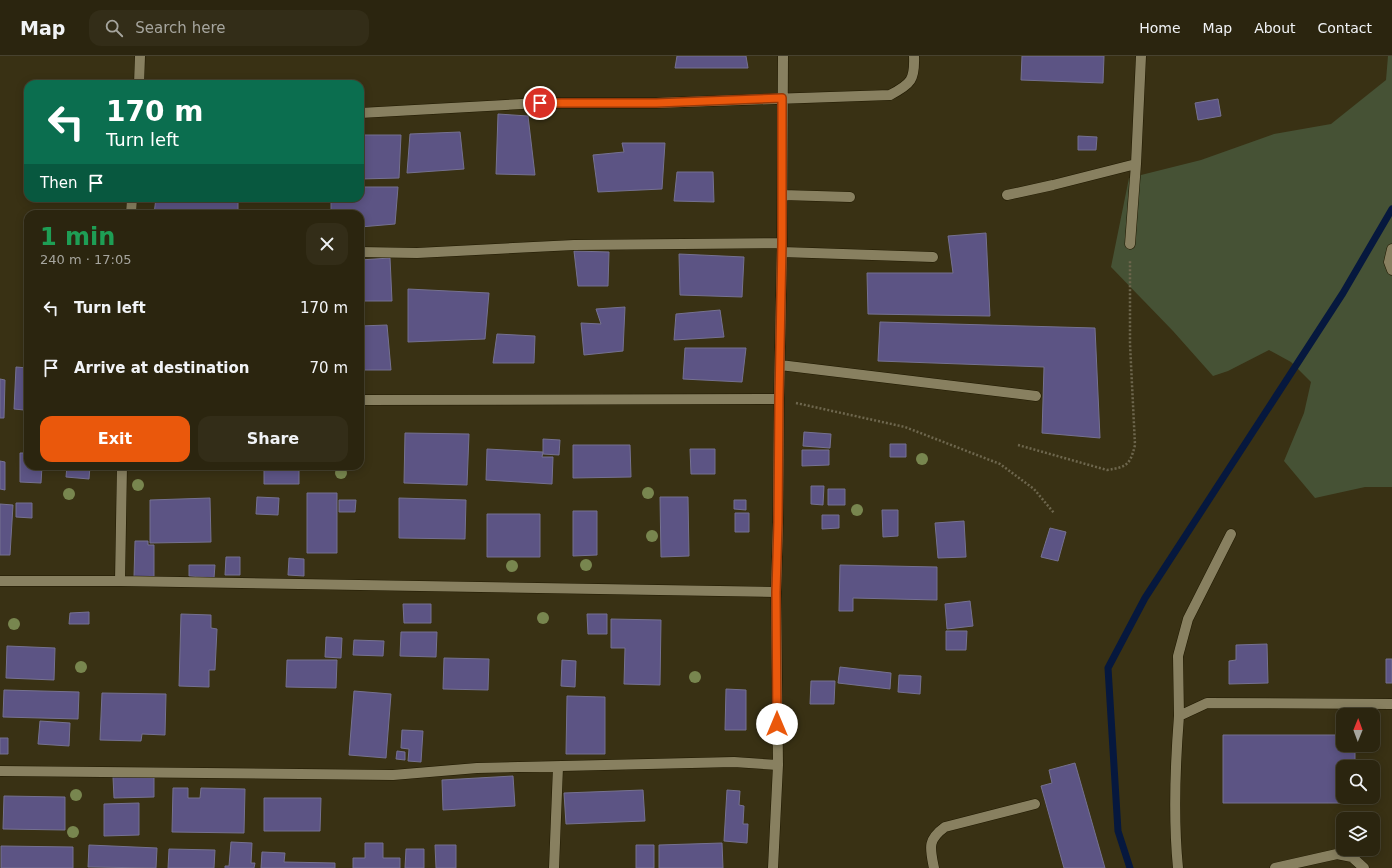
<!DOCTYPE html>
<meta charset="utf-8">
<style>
body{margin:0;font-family:"DejaVu Sans",sans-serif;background:#332d18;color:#f1f3f6;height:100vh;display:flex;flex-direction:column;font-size:15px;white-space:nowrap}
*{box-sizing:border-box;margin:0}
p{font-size:13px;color:#a6a59e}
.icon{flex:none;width:22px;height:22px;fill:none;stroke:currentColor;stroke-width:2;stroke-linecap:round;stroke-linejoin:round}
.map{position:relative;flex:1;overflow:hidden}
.side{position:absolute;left:24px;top:154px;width:340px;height:260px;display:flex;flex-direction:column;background:#2b250f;border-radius:12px;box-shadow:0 2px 10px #0003,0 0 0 1px #47422f}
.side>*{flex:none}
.banner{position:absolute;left:24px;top:24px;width:340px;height:122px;border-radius:12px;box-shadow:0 2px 10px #0003,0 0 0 1px #47422f;background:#0b6e4f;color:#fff;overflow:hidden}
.needle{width:26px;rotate:1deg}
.controls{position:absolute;left:1336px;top:652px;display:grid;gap:8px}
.controls a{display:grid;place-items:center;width:44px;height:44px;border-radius:8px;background:#2b250f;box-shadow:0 2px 10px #0003,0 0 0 1px #47422f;font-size:20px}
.pin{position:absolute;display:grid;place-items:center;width:34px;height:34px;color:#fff;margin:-17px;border:2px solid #fff;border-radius:50%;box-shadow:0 1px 4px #0007}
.me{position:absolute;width:44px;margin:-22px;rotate:0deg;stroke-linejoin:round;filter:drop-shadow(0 0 3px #0008)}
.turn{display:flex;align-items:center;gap:14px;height:84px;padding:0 16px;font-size:18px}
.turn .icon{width:52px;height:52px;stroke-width:2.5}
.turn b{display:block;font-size:28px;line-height:34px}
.then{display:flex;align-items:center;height:38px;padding:0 16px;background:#0003;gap:8px;font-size:15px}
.round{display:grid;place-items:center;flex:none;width:42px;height:42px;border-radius:12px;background:#332d18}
.overview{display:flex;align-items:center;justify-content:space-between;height:68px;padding:0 16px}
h1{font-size:24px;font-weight:800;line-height:30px;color:#1e9e55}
.primary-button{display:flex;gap:8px;margin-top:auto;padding:8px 16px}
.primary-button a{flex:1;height:46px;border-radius:12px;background:#ea580c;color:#fff;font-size:16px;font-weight:800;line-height:46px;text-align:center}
.primary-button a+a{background:#332d18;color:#f1f3f6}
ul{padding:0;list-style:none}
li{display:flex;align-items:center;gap:12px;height:60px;padding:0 16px}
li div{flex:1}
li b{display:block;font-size:15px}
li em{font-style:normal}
header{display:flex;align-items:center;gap:24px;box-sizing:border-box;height:56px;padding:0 20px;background:#2b250f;border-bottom:1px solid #47422f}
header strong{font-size:19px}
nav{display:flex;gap:22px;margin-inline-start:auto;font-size:14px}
.search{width:280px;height:36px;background:#332d18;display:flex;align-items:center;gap:10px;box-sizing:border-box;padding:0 14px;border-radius:12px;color:#a6a59e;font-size:15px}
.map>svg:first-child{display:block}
.green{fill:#465235}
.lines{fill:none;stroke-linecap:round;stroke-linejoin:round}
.stream{stroke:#06183e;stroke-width:7}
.building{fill:#5c5484;stroke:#757190}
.minor-casing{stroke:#201900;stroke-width:11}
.path{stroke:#6e674e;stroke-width:2.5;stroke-dasharray:2 2;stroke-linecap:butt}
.minor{stroke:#888060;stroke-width:10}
.tree{fill:#78864f}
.route-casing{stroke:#983908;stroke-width:10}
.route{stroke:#ea580c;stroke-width:7}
</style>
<header>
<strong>Map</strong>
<div class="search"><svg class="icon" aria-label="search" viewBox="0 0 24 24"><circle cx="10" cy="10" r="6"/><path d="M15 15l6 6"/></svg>Search here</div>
<nav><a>Home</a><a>Map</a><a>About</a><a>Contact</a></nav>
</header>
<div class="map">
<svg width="1392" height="812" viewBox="0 0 1392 812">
<rect width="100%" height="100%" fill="#393114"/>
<path class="green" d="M1388,0H1392V431H1365L1315,442L1284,405L1304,357L1311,326L1291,306L1269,294L1228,315L1213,320L1173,275L1111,211L1129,122L1201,104L1274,78L1331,68L1386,24Z"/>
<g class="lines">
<path class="stream" d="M1130,812L1118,775L1108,612L1145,542L1343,237L1392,153"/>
</g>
<path class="building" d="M677,0H746L748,12H675Z
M1022,0H1104L1103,27L1021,24Z
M1218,43L1221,60L1198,64L1195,47Z
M498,58L528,60L535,119L496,118Z
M460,76L464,113L407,117L410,78Z
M360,79H401L399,122L360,123Z
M1078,80L1097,81L1096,94H1078Z
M622,87H665L662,133L598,136L593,99L624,96Z
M677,116H713L714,146L674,145Z
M360,131H398L395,168L360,171V158H331V142H360Z
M156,142H238V158H154Z
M986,177L990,260L868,258L867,217H953L948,180Z
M574,195L609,196L608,230H578Z
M679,198L744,201L742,241L680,239Z
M390,202L392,245H360V204Z
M408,233L489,237L485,283L408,286Z
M625,251L623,295L584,299L581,267L601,268L596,253Z
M720,254L724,281L674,284L676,258Z
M880,266L1095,272L1100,382L1042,377L1044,311L878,305Z
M387,269L391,314H360V270Z
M497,278L535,280L534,307H493Z
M685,292H746L742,326L683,323Z
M16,311L28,312V371H24V354L14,353Z
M0,323L5,324L4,362H0Z
M360,375H362L361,401H360Z
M804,376L831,378L830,392L803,390Z
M405,377L469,378L467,429L404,427Z
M543,383L560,384L559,399L543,398Z
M890,388H906V401H890Z
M573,389H630L631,421L573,422Z
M487,393L543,396L542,401H553L552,428L486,424Z
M690,393H715V418H691Z
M802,394H829V409L802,410Z
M20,397H28V410H42L41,427L20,426Z
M0,405L5,406V434L0,433Z
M67,410H90L89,423L66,421Z
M264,410H299V428H264Z
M811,430H824L823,449L811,448Z
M828,433H845V449H828Z
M307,437H337V497H307Z
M257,441L279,442L278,459L256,458Z
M660,441H688L689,500L661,501Z
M210,442L211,486L150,487V444Z
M399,442L466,444L465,483L399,482Z
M339,444H356L355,456H339Z
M734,444H746V454L734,453Z
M16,447H32V462L16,461Z
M0,448L13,449L10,499H0Z
M882,454H898V480L883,481Z
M573,455H597V499L573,500Z
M735,457H749V476H735Z
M487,458H540V501H487Z
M822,459H839V472L822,473Z
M964,465L966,501L938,502L935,467Z
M1050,472L1066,476L1058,505L1041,501Z
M135,485H148V489H154V521H134Z
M226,501H240V519H225Z
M289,502L304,503V520L288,519Z
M189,509H215L214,522L189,520Z
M840,509L937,511V544L853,542V555H839Z
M970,545L973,570L947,573L945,548Z
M403,548H431V567H404Z
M89,556V568H69L70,557Z
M181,558L211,559V572L217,573L215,614H209V631L179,630Z
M587,558H607V578H588Z
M611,563L661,564L660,629L624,628L625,592H611Z
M946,575H967L966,594H946Z
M401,576H437L436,601L400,600Z
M326,581L342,582L341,602L325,601Z
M354,584L384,585L383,600L353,599Z
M1267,588L1268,627L1229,628V605L1236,604V589Z
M7,590L55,592L54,624L6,622Z
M444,602L489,603L488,634L443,633Z
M1386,603H1392V627H1386Z
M287,604H337L336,632L286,631Z
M562,604L576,605L575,631L561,630Z
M840,611L891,617L890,633L838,627Z
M899,619L921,620L920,638L898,636Z
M811,625H835L834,648H810Z
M726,633L746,634V674H725Z
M4,634L79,636L78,663L3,661Z
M354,635L391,638L386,702L349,699Z
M102,637L166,638L165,679L142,678L141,685L100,684Z
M567,640L605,641V698H566Z
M40,665L70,667L69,690L38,688Z
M402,674L423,675L421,706L408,705L409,693L401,692Z
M1223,679H1343V689H1355V711H1343V741H1355V747H1223Z
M0,682H8V698H0Z
M397,695L405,696V704L396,703Z
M1075,707L1105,812H1064L1041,730L1052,727L1049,714Z
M154,720V741L114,742L113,721Z
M513,720L515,750L443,754L442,724Z
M173,732H188V742H200L201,732L245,733L244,777L172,776Z
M643,734L645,765L566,768L564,737Z
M727,734L740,735L739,749L744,750L743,768H748L747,787L724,785Z
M4,740L65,741V774L3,773Z
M264,742H321L320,775H264Z
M139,747V779L104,780V748Z
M231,786L252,787L251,807H255L254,812H225V810H229Z
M365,787H383V802H400V812H353V802H365Z
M722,787L723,812H659V789Z
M89,789L157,792L156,812L88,811Z
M435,789H456V812H436Z
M636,789H654V812H636Z
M1,790L73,791V812H1Z
M169,793L215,794L214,812H168Z
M406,793H424V812H405Z
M262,796L285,797L284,806L335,807V812H261Z"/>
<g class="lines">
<defs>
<path id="minor" d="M139,28L140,0
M360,57L540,47H656L890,39C911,28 915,24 914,0
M783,139L850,141
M1007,139L1053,129L1136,108
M131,158L132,142
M1130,188L1136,108L1141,0
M1392,193L1389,206L1392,214
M360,196L417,197L574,189L782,187
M782,196L933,201
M780,309L1036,340
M360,344L779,343
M0,525H120L776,536
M120,525L122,410
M1179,660L1178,600L1188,563L1231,478
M0,715L393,719L477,712L734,706L778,709
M554,812L558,711
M773,812L778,709L776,536L778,466L779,343L782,187L783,0
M934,812C930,792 927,784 945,771L1035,748
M1178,812C1173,761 1175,711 1179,660L1207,647L1392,648
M1275,812L1337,798L1352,801L1364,812"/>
</defs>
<use href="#minor" class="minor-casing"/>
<path class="path" d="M796,347L905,371L1000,408L1034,433L1054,457
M1018,389L1107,414C1127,411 1130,409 1135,389L1130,288V204"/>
<use href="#minor" class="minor"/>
</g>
<g class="tree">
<circle cx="922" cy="403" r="6"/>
<circle cx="341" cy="417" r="6"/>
<circle cx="138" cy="429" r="6"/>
<circle cx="648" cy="437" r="6"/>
<circle cx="69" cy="438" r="6"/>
<circle cx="857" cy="454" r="6"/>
<circle cx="652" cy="480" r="6"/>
<circle cx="586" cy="509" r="6"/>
<circle cx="512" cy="510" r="6"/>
<circle cx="543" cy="562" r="6"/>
<circle cx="14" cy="568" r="6"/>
<circle cx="81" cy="611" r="6"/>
<circle cx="695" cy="621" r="6"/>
<circle cx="76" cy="739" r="6"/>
<circle cx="73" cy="776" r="6"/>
</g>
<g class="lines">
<defs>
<path id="route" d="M540,47H656L782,42V187L779,343L778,466L776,536L777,668"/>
</defs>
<use href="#route" class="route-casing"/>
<use href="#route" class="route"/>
</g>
</svg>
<div class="controls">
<a><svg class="needle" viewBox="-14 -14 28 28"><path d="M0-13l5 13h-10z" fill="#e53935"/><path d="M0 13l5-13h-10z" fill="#a6a59e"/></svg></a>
<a><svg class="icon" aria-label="search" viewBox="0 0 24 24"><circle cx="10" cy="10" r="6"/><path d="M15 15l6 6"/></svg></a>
<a><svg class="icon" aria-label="layers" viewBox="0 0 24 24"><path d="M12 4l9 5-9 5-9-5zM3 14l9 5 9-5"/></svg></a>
</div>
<div class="pin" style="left:540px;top:47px;background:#d93025"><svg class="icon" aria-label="arrive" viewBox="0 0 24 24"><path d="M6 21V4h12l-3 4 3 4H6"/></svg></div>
<svg class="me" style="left:777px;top:668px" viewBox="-20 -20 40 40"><circle r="19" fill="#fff"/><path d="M0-13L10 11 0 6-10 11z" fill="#ea580c"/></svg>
<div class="banner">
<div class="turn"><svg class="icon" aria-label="left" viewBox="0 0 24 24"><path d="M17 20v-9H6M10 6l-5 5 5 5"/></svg><div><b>170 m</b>Turn left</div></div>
<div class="then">Then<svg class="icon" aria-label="arrive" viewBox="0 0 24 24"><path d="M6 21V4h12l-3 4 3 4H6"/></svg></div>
</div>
<section class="side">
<div class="overview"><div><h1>1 min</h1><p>240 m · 17:05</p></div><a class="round"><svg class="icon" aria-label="close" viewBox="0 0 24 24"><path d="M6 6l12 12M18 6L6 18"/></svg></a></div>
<ul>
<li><svg class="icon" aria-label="left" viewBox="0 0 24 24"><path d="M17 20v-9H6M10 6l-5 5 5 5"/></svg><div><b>Turn left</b></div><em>170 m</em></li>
<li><svg class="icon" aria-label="arrive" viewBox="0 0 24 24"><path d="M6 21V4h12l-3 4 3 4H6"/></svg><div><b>Arrive at destination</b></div><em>70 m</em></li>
</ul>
<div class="primary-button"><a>Exit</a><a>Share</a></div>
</section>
</div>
